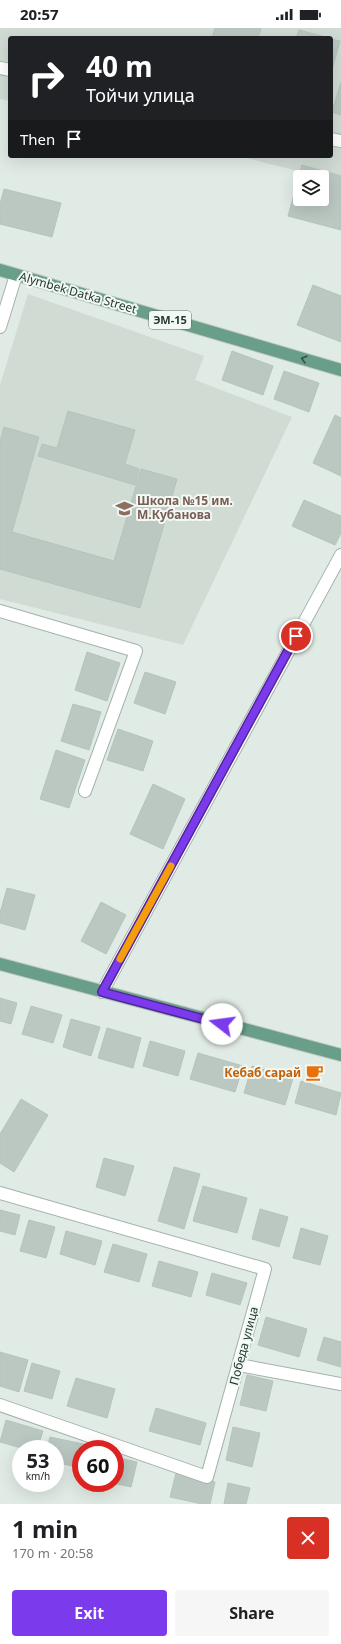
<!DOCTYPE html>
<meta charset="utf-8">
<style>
body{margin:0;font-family:"Noto Sans",sans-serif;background:#f6f6f6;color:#202124;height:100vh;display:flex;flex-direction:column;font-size:15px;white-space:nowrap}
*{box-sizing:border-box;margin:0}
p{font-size:13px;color:#757577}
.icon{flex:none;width:22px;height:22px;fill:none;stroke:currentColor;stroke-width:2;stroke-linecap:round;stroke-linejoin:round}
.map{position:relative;height:1476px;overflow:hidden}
.side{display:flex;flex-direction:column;background:#fff;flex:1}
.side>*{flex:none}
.hud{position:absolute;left:8px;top:8px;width:325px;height:122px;border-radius:4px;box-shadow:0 4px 16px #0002;background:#202124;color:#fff;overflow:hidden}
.tools{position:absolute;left:293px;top:142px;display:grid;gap:8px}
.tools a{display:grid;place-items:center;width:36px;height:36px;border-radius:4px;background:#fff;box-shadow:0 4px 16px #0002;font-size:20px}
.speed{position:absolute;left:12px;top:1412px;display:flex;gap:8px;font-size:20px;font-weight:700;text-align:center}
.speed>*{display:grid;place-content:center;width:52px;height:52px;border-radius:50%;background:#fff;box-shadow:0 4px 16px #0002;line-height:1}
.speed small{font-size:10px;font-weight:400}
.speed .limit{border:6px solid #d22;background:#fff;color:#111}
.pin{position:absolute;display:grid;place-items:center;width:34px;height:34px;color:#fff;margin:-17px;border:2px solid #fff;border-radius:50%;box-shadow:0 1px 4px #0007}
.me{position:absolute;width:44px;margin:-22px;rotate:285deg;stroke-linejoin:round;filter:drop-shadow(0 0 3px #0008)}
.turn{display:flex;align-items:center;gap:14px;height:84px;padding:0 12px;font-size:18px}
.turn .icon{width:52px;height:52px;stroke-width:2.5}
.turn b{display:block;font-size:28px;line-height:34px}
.then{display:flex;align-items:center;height:38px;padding:0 12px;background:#0003;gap:8px;font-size:15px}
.round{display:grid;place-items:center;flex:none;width:42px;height:42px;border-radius:4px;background:#f6f6f6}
.head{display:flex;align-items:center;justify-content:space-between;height:68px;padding:0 12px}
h1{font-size:24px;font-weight:700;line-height:30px}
.button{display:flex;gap:8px;margin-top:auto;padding:8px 12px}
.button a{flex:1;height:46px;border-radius:4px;background:#7c3aed;color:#fff;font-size:16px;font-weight:700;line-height:46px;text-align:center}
.button a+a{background:#f6f6f6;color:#202124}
.status{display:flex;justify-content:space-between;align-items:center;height:28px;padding:0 20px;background:#fff;direction:ltr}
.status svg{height:11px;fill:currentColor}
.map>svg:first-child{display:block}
.built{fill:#d0dbd4}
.building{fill:#bac8c1;stroke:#b4c4bb;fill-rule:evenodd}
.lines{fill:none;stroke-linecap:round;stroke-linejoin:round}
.street-casing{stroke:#a4b2ab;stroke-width:14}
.primary-casing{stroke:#c1c8c5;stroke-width:14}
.street{stroke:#fff;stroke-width:12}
.primary{stroke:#699e89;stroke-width:12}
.oneway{stroke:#345347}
.route-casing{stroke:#51269a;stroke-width:10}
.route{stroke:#7c3aed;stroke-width:7}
.slow{stroke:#f59e0b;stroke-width:7}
.labels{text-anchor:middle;stroke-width:4;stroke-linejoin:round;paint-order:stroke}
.shield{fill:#f2f8f4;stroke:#61736c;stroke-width:1}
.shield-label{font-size:11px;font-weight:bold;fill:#233a31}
.street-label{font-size:12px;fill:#233a31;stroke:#f2f8f4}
.education-label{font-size:12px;font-weight:bold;fill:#785e54;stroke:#f2f8f4;text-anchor:start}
.food-label{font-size:12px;font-weight:bold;fill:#c56008;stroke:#f2f8f4;text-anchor:end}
</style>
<div class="status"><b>20:57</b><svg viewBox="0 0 49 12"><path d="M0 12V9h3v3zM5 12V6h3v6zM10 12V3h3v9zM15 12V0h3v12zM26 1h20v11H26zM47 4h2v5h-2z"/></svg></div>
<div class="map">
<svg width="341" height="1476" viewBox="0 0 341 1476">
<rect width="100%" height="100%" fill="#e1ebe5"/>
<path class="built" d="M0,0H341V154L238,128H331V10H10V73L0,71Z
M28,266L204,328L195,352L292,389L183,617L0,571V357Z"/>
<path class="building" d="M215,0H261L258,10H212Z
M299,2L329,10H296Z
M331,11L340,13L331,45Z
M341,54V87L332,84Z
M302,137L341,148V202L288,188ZM300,149H322V171H300Z
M4,161L61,175L52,209L0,196V176Z
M313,257L341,268V314L297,297Z
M232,323L273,338L263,367L222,352Z
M284,343L319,355L309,384L274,371Z
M68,383L135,402L125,436L139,441L135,457L38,428L42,416L57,420Z
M335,387L341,390V448L313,435Z
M4,399L39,409L12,504L114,533L141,441L177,451L140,580L0,541V414Z
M304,472L341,488V505L335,517L292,498Z
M87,624L120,635L107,673L75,662Z
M145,644L176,654L165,686L134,675Z
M73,676L101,684L89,722L61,713Z
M118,701L153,713L143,743L107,732Z
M56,722L85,732L69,780L40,771Z
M153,756L185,771L163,821L130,806Z
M7,860L35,867L25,902L0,895V885Z
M101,874L126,887L106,926L81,913Z
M0,970L17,975L11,996L0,993Z
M31,978L62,987L53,1015L22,1006Z
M71,991L100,999L91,1028L63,1019Z
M107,1000L141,1010L133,1040L98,1030Z
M150,1013L185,1023L178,1048L143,1038Z
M198,1025L243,1038L235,1064L190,1051Z
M252,1038L293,1050L285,1077L244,1065Z
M301,1053L341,1065L336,1087L295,1075Z
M21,1071L48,1087L14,1144L0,1135V1106Z
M104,1130L134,1138L125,1168L96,1159Z
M174,1139L200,1146L184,1201L158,1193Z
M203,1158L247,1170L237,1205L193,1193Z
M260,1181L288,1189L279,1219L252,1211Z
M0,1182L20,1187L15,1207L0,1203Z
M29,1192L55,1199L46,1230L20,1223Z
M301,1200L328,1208L320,1237L293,1230Z
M66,1203L102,1213L95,1237L60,1226Z
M113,1216L147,1226L139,1254L104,1244Z
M159,1233L198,1244L191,1269L152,1258Z
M212,1245L247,1255L240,1277L206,1267Z
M266,1289L307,1301L299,1329L258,1317Z
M324,1309L341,1314V1339L317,1332Z
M0,1324L28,1332L19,1364L0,1358Z
M32,1335L60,1343L52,1371L24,1363Z
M247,1347L273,1353L266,1383L240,1377Z
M76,1350L115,1361L107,1390L67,1378Z
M156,1380L206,1395L200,1417L149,1403Z
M6,1392L43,1403L37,1421H25L0,1414Z
M233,1399L260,1405L252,1439L226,1432Z
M50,1409L88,1417L87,1421H81V1440L55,1434V1421H47Z
M115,1429L137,1434L131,1459L113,1455H115Z
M176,1445L215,1454L210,1476H202L170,1469Z
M228,1455L250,1460L246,1476H224Z"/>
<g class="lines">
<defs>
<path id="street" d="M0,40L10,42
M331,111L341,113
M0,299L16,247
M0,583L136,623L85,763
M102,964L341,527
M0,1165L265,1241L207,1449L0,1377
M239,1337L341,1356"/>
<path id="primary" d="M0,242L341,342
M0,936L341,1027"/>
</defs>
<use href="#street" class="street-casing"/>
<use href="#primary" class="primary-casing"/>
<use href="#street" class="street"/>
<use href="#primary" class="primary"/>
</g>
<defs><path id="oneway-chevron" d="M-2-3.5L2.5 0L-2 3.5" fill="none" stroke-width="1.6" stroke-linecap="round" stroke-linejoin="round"/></defs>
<use class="oneway" href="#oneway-chevron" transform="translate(304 331) rotate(-164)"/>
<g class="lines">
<defs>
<path id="route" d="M222,996L102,964L296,608"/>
</defs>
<use href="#route" class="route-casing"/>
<use href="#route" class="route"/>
<path class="slow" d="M120,931L171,838"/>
</g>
<defs>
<symbol id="school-bare" viewBox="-9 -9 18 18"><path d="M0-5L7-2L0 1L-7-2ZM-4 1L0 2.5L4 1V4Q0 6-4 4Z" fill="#8d6e63" stroke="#f2f8f4" stroke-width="2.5" paint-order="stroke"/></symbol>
<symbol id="cafe-bare" viewBox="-9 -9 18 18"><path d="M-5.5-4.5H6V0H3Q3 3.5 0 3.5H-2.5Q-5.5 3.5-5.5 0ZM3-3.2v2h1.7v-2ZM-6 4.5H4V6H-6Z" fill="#e8710a" stroke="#f2f8f4" stroke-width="2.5" paint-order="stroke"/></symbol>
</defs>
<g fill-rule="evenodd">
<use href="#school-bare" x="112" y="468" width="25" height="25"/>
<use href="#cafe-bare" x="302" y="1032" width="25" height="25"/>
</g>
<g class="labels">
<rect class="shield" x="149" y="283" width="42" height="18" rx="3"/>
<g class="shield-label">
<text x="170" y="296">ЭМ-15</text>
</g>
<g class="street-label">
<text transform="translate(78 265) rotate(16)" y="4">Alymbek Datka Street</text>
<text transform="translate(244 1318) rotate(-75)" y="4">Победа улица</text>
</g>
<g class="education-label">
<text x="137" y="477">Школа №15 им.<tspan x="137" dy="14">М.Кубанова</tspan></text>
</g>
<g class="food-label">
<text x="301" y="1049">Кебаб сарай</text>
</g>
</g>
</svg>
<div class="tools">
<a><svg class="icon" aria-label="layers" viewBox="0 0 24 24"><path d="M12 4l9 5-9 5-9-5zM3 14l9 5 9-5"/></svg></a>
</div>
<div class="speed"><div>53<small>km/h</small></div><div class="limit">60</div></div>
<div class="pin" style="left:296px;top:608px;background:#d93025"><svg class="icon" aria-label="arrive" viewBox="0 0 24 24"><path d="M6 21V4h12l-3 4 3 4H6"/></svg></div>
<svg class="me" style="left:222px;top:996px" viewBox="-20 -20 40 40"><circle r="19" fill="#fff"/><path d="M0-13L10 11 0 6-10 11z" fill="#7c3aed"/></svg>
<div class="hud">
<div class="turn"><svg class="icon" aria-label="right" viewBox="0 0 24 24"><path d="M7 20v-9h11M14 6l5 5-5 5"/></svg><div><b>40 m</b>Тойчи улица</div></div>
<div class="then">Then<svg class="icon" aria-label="arrive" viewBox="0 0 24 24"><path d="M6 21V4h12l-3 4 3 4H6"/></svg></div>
</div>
</div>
<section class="side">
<div class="head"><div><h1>1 min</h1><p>170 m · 20:58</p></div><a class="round" style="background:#d93025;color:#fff"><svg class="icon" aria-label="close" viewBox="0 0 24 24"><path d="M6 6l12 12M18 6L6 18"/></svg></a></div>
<div class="button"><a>Exit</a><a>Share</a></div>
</section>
